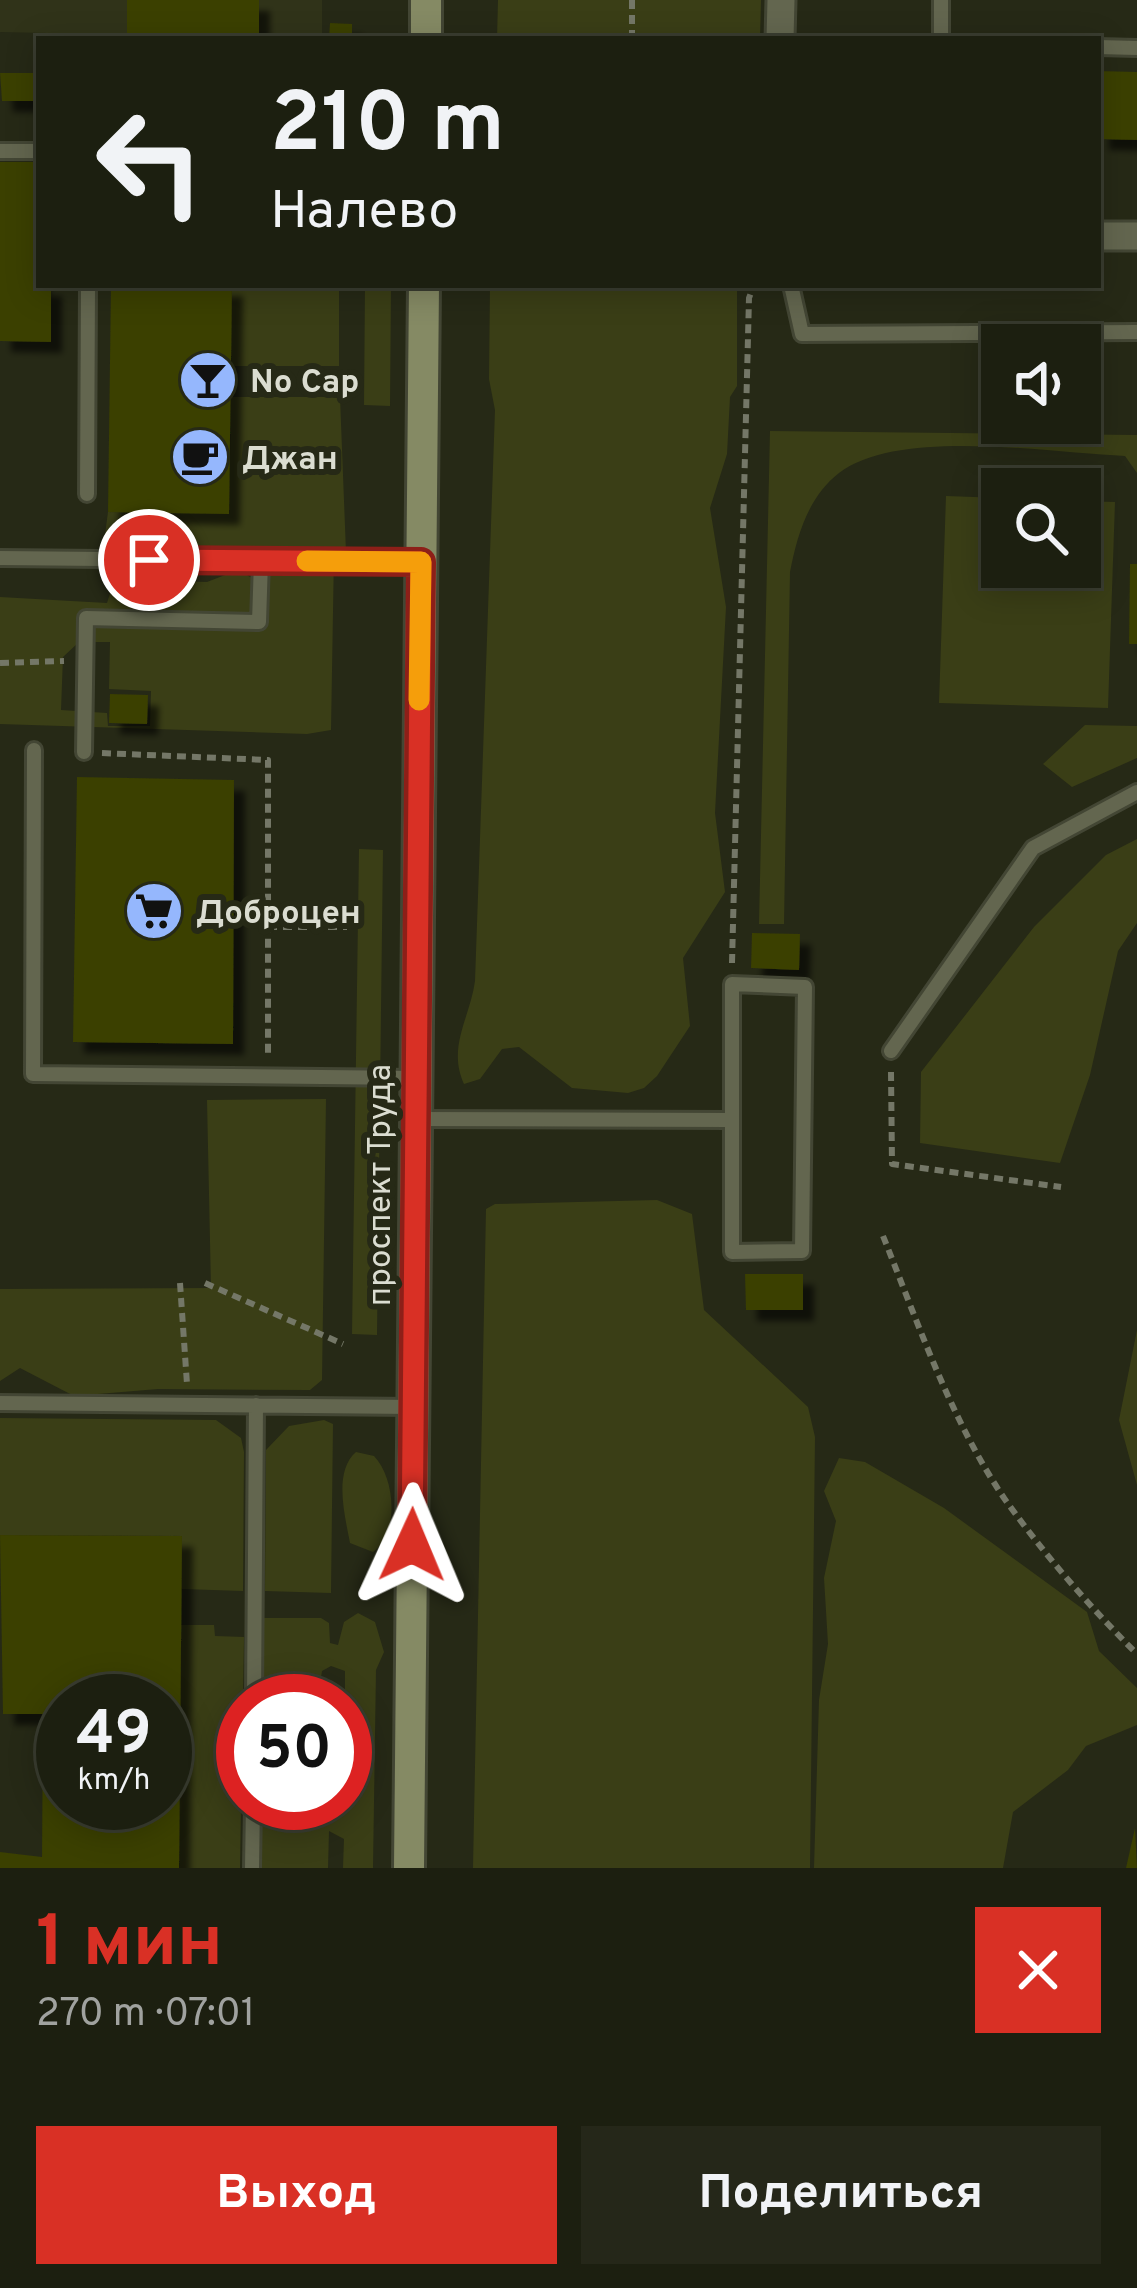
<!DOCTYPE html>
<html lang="ru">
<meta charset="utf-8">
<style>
body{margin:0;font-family:Overpass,sans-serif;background:#252719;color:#f1f3f6;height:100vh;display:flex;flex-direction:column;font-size:45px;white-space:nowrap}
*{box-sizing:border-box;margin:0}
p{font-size:39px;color:#a0a29f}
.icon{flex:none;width:66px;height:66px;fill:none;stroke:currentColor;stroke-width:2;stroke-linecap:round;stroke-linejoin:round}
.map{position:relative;height:1868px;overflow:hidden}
.drawer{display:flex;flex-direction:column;background:#1c1f10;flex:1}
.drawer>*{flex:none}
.hud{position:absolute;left:36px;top:36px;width:1065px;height:252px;border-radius:0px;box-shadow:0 6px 30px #0003,0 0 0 3px #3a3d30;background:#1c1f10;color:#f1f3f6;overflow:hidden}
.buttons{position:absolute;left:981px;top:324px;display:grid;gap:24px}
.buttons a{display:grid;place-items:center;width:120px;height:120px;border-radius:0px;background:#1c1f10;box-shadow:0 6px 30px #0003,0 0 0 3px #3a3d30;font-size:60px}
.speed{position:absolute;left:36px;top:1674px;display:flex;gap:24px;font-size:60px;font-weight:700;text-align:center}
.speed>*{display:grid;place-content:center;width:156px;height:156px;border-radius:50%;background:#1c1f10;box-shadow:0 6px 30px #0003,0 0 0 3px #3a3d30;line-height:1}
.speed small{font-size:30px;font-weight:400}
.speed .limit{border:18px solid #d22;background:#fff;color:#111}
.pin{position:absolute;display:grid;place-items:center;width:102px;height:102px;color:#fff;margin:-51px;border:6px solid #fff;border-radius:50%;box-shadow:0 3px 12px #0007}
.me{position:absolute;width:132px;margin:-66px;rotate:1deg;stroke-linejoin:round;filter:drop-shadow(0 0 9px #0008)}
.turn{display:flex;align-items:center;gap:42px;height:252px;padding:0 36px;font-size:54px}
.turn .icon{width:156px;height:156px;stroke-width:2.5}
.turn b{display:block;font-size:84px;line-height:102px}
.round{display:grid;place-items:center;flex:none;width:126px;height:126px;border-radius:0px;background:#252719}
.overview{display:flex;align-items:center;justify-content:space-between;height:204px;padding:0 36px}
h1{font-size:72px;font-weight:700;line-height:90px;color:#d93025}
.action{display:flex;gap:24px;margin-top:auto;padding:24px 36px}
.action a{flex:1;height:138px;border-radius:0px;background:#d93025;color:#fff;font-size:48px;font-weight:700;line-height:138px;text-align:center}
.action a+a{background:#252719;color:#f1f3f6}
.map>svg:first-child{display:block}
.built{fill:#303319}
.green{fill:#3a3e16;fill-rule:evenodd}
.building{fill:#3a3f00;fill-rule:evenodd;filter:url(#shadow)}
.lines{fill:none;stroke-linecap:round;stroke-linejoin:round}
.lane-casing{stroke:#434634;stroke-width:20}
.street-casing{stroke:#434634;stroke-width:33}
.secondary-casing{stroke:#434634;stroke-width:36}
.path{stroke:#747767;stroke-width:6;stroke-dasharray:9 6;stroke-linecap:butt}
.lane{stroke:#63664f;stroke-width:14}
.street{stroke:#63664f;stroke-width:27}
.secondary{stroke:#858a64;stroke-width:30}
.route-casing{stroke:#8d1f18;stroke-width:30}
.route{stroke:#d93025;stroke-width:21}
.slow{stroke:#f59e0b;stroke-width:21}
.labels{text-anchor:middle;stroke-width:12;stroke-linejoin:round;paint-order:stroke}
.poi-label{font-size:33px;font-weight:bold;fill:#dbddd1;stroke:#262916;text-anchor:start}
.street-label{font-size:33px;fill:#dbddd1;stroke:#262916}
</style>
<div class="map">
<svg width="1137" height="1868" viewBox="0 0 1137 1868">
<defs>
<filter id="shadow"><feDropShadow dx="11" dy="11" stdDeviation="3" flood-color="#0009"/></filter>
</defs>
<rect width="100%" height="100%" fill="#262916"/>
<path class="built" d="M0,0H322V39L0,32Z"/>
<path class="green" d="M498,0H761L760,39H497Z
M232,285H339V366H231Z
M365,285H391L390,406L364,405Z
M490,285H737V386L730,397L727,454L710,508L726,607L715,813L725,892L683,958L690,1026L657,1076L644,1088L628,1093L572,1088L519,1047L502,1049L480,1079L464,1084C447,1047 470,1018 475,981L495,410L489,379Z
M231,397H340L346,552L334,553L331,730L307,734L0,724V597L107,603L112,587L121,585L135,599L154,603L173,581L207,582L238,570L252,578L251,617L262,622L261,554L102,557L108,512L229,514ZM79,642H110L109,689L151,691L150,726H108L107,713L61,710L63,657Z
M770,431L1137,435V473L1125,456C1051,453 899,427 839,473C808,497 797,536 790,572L784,924H759Z
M946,496L1002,498V567H1080V501L1115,502L1108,708L939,703Z
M1085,725L1137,726V758L1072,787L1043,764Z
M1137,839V923L1118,951L1090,1075L1060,1163L920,1143L921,1072L1034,927L1106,855Z
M359,849L383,850L377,1335L352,1334Z
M326,1099L322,1380L310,1390L158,1389L74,1396L20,1368L0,1381V1289L211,1288L207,1100Z
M657,1200L692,1214L704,1310L808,1407L815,1437L810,1868H473L486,1209L495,1204Z
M1137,1330V1485L1119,1420Z
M0,1418L216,1420L241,1438L244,1452L243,1591L182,1589L181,1536L0,1535Z
M324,1420L333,1424L331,1593L265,1591L266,1450L289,1426Z
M356,1452L374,1456C395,1478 400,1532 373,1552L350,1543C345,1516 333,1472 356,1452Z
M839,1458L865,1462L944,1508L1087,1612L1099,1651L1137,1688V1725L1086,1746L1068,1770L1013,1812L1003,1868H814L819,1700L828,1644L824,1578L836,1521L824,1491Z
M358,1613L375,1622L384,1652L376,1670L373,1868H343L344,1839L329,1831L328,1868H259L260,1803H345V1671L331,1666L322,1671L319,1691L326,1701H262L263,1618H321L329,1623L330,1643L338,1645L344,1622Z
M181,1625H214L215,1636L244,1637L240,1868H179Z"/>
<path class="building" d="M127,0H259V38H127Z
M330,23L352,24V39H329Z
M1098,71L1137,72V140L1098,139Z
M0,73H39V101H2Z
M0,162H39V285H51V342L0,341Z
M111,285H232L229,514L108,512Z
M1130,564H1137V644H1129Z
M110,694L148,695L147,724L109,723Z
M77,777L234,780L233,1044L73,1042Z
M752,933L800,934L799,970L751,968Z
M745,1274H803V1310H746Z
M0,1535L182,1536L179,1868H0V1852L42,1857L43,1714H3ZM63,1701H165V1803H63Z
M1135,1828L1137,1868H1126Z"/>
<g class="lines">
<defs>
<path id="lane" d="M941,39V0
M1098,47L1137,48
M0,151H39
M791,285L802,334L1137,332
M87,494L88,285
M0,558L421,562
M34,750L33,1074L414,1078
M84,752L86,618L259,622L261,561
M732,984L805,987L802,1251L732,1252Z
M891,1051L1033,848L1137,792
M415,1119L729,1120
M0,1403L414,1407
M254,1701L256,1405
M252,1868L253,1803"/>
<path id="street" d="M780,39L781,0
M1098,236H1137"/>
<path id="secondary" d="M426,39V0
M409,1868L424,285"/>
</defs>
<use href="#lane" class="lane-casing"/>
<use href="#street" class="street-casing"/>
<use href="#secondary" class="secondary-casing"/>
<path class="path" d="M632,0V39
M0,663L64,661
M102,753L268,760V1055
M268,927H347
M732,963L749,298L754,285
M891,1072L892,1164L1061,1187
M883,1236C918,1323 951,1420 1004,1498C1043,1553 1089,1606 1137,1654
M180,1283L187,1384
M205,1283L343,1344"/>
<use href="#lane" class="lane"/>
<use href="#street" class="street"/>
<use href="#secondary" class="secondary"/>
</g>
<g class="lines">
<defs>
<path id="route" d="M149,560L421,562L412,1545"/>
</defs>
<use href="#route" class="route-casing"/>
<use href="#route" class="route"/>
<path class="slow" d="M307,561L421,562L419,700"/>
</g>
<defs>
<symbol id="bar-disc" viewBox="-11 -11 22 22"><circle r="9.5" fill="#95b7fd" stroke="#262916"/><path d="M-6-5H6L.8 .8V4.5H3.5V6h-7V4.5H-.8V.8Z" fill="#111"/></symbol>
<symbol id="cafe-disc" viewBox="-11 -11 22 22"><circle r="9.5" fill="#95b7fd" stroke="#262916"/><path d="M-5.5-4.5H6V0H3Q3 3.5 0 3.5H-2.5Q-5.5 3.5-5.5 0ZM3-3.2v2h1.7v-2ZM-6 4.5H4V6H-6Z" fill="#111"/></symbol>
<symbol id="supermarket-disc" viewBox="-11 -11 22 22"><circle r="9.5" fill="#95b7fd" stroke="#262916"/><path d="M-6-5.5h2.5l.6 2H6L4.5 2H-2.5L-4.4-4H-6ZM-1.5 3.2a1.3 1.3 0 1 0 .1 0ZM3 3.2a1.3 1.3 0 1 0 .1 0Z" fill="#111"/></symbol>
</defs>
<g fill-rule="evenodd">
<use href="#bar-disc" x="175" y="347" width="66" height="66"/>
<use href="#cafe-disc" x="167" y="424" width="66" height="66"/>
<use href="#supermarket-disc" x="121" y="878" width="66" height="66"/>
</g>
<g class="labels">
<g class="poi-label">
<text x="250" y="392">No Cap</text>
<text x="242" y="469">Джан</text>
<text x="196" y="923">Доброцен</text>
</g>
<g class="street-label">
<text transform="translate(378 1185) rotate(-90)" y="12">проспект Труда</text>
</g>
</g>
</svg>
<div class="buttons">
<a><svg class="icon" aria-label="sound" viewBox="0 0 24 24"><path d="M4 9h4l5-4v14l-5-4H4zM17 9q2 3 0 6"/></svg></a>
<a><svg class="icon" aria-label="search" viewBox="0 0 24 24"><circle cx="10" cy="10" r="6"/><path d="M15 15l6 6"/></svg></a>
</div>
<div class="speed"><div>49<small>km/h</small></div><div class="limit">50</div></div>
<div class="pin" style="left:149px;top:560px;background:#d93025"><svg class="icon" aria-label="arrive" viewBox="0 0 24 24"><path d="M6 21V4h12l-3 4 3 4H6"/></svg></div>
<svg class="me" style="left:412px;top:1545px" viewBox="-20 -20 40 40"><path d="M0-17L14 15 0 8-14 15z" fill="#d93025" stroke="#fff" stroke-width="4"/></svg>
<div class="hud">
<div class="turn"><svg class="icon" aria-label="left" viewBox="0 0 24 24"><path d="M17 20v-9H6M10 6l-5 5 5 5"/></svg><div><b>210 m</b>Налево</div></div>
</div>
</div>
<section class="drawer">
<div class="overview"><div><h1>1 мин</h1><p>270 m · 07:01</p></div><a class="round" style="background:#d93025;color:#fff"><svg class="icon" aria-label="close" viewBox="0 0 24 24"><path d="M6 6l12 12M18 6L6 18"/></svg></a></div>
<div class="action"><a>Выход</a><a>Поделиться</a></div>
</section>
